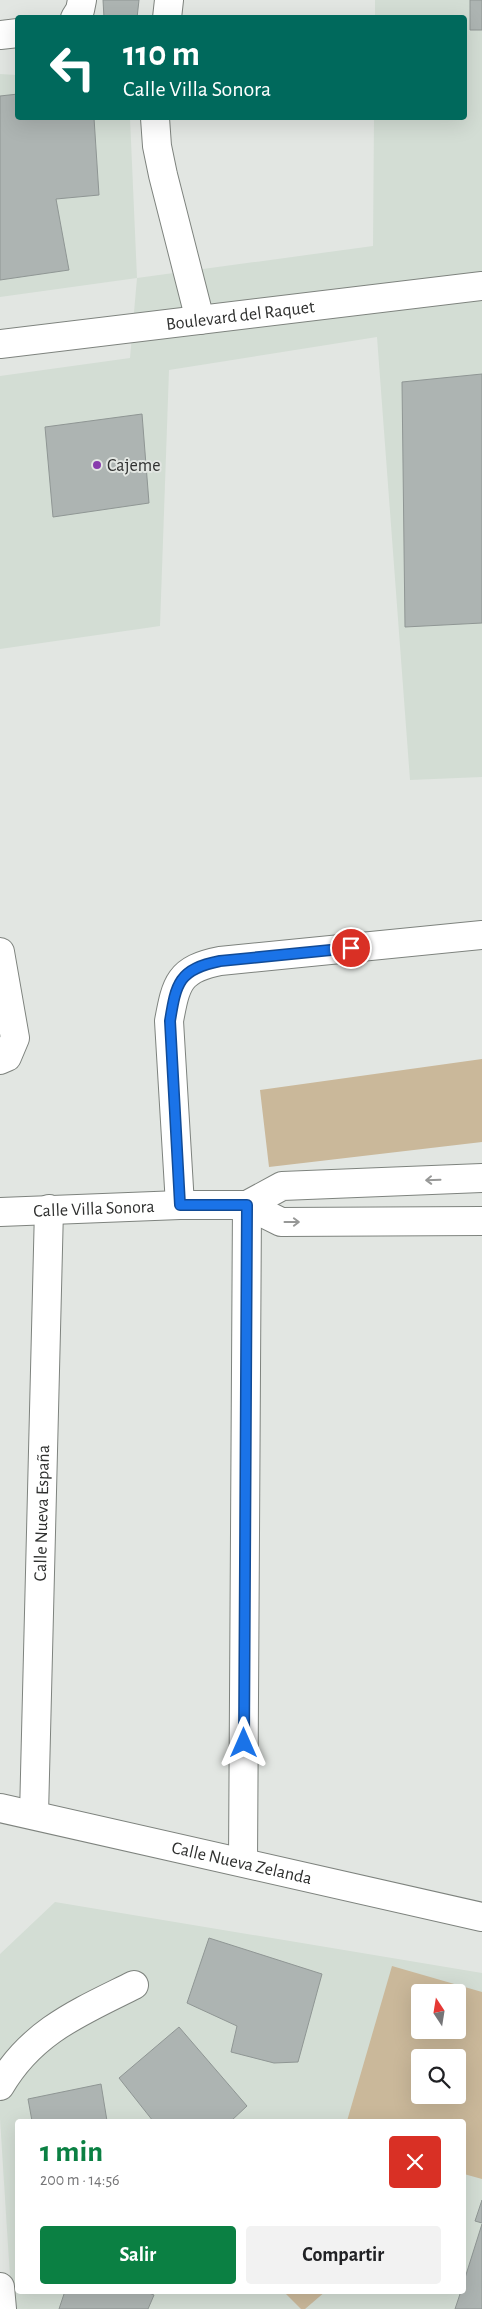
<!DOCTYPE html>
<html lang="es">
<meta charset="utf-8">
<style>
body{margin:0;font-family:"Alegreya Sans",sans-serif;background:#f2f2f2;color:#202124;height:100vh;display:flex;flex-direction:column;font-size:19px;white-space:nowrap}
*{box-sizing:border-box;margin:0}
p{font-size:16px;color:#757577}
.icon{flex:none;width:28px;height:28px;fill:none;stroke:currentColor;stroke-width:2;stroke-linecap:round;stroke-linejoin:round}
.map{position:relative;flex:1;overflow:hidden}
.details{position:absolute;left:15px;top:2119px;width:451px;height:175px;display:flex;flex-direction:column;background:#fff;border-radius:5px;box-shadow:0 5px 20px #0002}
.details>*{flex:none}
.hud{position:absolute;left:15px;top:15px;width:452px;height:105px;border-radius:5px;box-shadow:0 5px 20px #0002;background:#00695c;color:#fff;overflow:hidden}
.needle{width:32px;rotate:348deg}
.tools{position:absolute;left:411px;top:1984px;display:grid;gap:10px}
.tools a{display:grid;place-items:center;width:55px;height:55px;border-radius:5px;background:#fff;box-shadow:0 5px 20px #0002;font-size:25px}
.pin{position:absolute;display:grid;place-items:center;width:42px;height:42px;color:#fff;margin:-21px;border:2px solid #fff;border-radius:50%;box-shadow:0 1px 5px #0007}
.me{position:absolute;width:55px;margin:-28px;rotate:0deg;stroke-linejoin:round;filter:drop-shadow(0 0 4px #0008)}
.turn{display:flex;align-items:center;gap:18px;height:105px;padding:0 25px;font-size:22px}
.turn .icon{width:65px;height:65px;stroke-width:2.5}
.turn b{display:block;font-size:35px;line-height:42px}
.round{display:grid;place-items:center;flex:none;width:52px;height:52px;border-radius:5px;background:#f2f2f2}
.head{display:flex;align-items:center;justify-content:space-between;height:85px;padding:0 25px}
h1{font-size:30px;font-weight:700;line-height:38px;color:#0b8043}
.button{display:flex;gap:10px;margin-top:auto;padding:10px 25px}
.button a{flex:1;height:58px;border-radius:5px;background:#0b8043;color:#fff;font-size:20px;font-weight:700;line-height:58px;text-align:center}
.button a+a{background:#f2f2f2;color:#202124}
.map>svg:first-child{display:block}
.built{fill:#d3ddd4;fill-rule:evenodd}
.green{fill:#cab89a;fill-rule:evenodd}
.building{fill:#adb4b2;stroke:#8f9694}
.lines{fill:none;stroke-linecap:round;stroke-linejoin:round}
.minor-casing{stroke:#7e837e;stroke-width:30}
.minor{stroke:#fff;stroke-width:28}
.oneway{stroke:#979897}
.route-casing{stroke:#114b97;stroke-width:12}
.route{stroke:#1a73e8;stroke-width:9}
.poi-dot{fill:#883cad;stroke:#e2e6e2;stroke-width:2}
.labels{text-anchor:middle;stroke-width:4;stroke-linejoin:round;paint-order:stroke}
.street-label{font-size:18px;fill:#2f302f;stroke:#e2e6e2}
.poi-label{font-size:18px;fill:#2f302f;stroke:#e2e6e2;text-anchor:start}
</style>
<div class="map">
<svg width="482" height="2309" viewBox="0 0 482 2309">
<rect width="100%" height="100%" fill="#e2e6e2"/>
<path class="built" d="M375,0H482V777L410,780L377,337L169,370L160,626L0,649V376L130,358L137,278L0,297V74L17,75L18,118H130L137,278L373,246L374,118H465V18L375,17Z
M55,1902L482,1973V2309H12L0,2119V1954ZM420,1992H458V2030H420ZM420,2058H458V2095H420ZM18,2121H464V2291H18Z"/>
<path class="green" d="M482,1059V1142L269,1167L260,1090Z
M392,1966L482,1992V2179L464,2174V2121H347ZM458,1992V2030H420V1992ZM420,2058H458V2095H420Z
M283,2291H326L305,2309H301Z"/>
<path class="building" d="M103,0H139L137,18H104Z
M470,0H482V30H470Z
M18,94V118H94L99,195L56,199L69,270L0,280V96Z
M482,374V623L405,627L402,382Z
M142,414L149,503L53,517L45,427Z
M209,1938L322,1974L298,2062L274,2063L231,2052L237,2026L187,2003Z
M179,2027L247,2106L231,2121H153L119,2078Z
M101,2084L107,2121H32L28,2099Z
M482,2200V2223L475,2221Z
M482,2224V2309H455L461,2291H464V2281Z
M65,2291H144L154,2295L148,2309H59Z"/>
<g class="lines">
<defs>
<g id="minor">
<path d="M75,18L80,10L82,0"/>
<path d="M167,18L169,0"/>
<path d="M0,35L18,33"/>
<path d="M155,118L157,146L163,175L200,320"/>
<path id="s1" d="M0,344L482,286"/>
<path d="M0,952L15,1038L7,1057L0,1060"/>
<path d="M180,1205L169,1021C176,983 179,969 220,961L482,935"/>
<path d="M247,1205L282,1186L482,1178"/>
<path id="s2" d="M0,1212L180,1205H247L281,1222L482,1221"/>
<path id="s3" d="M0,1808L482,1917"/>
<path id="s4" d="M34,1815L49,1209"/>
<path d="M243,1862L247,1205"/>
<path d="M0,2086C32,2031 80,2012 134,1985"/>
<path d="M0,2287L2,2309"/>
</g>
</defs>
<use href="#minor" class="minor-casing"/>
<use href="#minor" class="minor"/>
</g>
<defs><path id="oneway-shaft" d="M-6 0H5M1.5-3L5.5 0L1.5 3" fill="none" stroke-width="1.6" stroke-linecap="round" stroke-linejoin="round" transform="scale(1.25)"/></defs>
<g class="oneway">
<use href="#oneway-shaft" transform="translate(433 1180) rotate(178)"/>
<use href="#oneway-shaft" transform="translate(292 1222)"/>
</g>
<g class="lines">
<defs>
<path id="route" d="M244,1743L247,1205H180L170,1021C176,983 179,969 220,961L351,948"/>
</defs>
<use href="#route" class="route-casing"/>
<use href="#route" class="route"/>
</g>
<circle class="poi-dot" cx="97" cy="465" r="5"/>
<g class="labels">
<g class="street-label">
<text dy="6" stroke="none"><textPath href="#s1" startOffset="242">Boulevard del Raquet</textPath></text>
<text dy="6" stroke="none"><textPath href="#s2" startOffset="94">Calle Villa Sonora</textPath></text>
<text dy="6" stroke="none"><textPath href="#s4" startOffset="302">Calle Nueva España</textPath></text>
<text dy="6" stroke="none"><textPath href="#s3" startOffset="248">Calle Nueva Zelanda</textPath></text>
</g>
<g class="poi-label">
<text x="107" y="471">Cajeme</text>
</g>
</g>
</svg>
<div class="tools">
<a><svg class="needle" viewBox="-14 -14 28 28"><path d="M0-13l5 13h-10z" fill="#e53935"/><path d="M0 13l5-13h-10z" fill="#757577"/></svg></a>
<a><svg class="icon" aria-label="search" viewBox="0 0 24 24"><circle cx="10" cy="10" r="6"/><path d="M15 15l6 6"/></svg></a>
</div>
<div class="pin" style="left:351px;top:948px;background:#d93025"><svg class="icon" aria-label="arrive" viewBox="0 0 24 24"><path d="M6 21V4h12l-3 4 3 4H6"/></svg></div>
<svg class="me" style="left:244px;top:1743px" viewBox="-20 -20 40 40"><path d="M0-17L14 15 0 8-14 15z" fill="#1a73e8" stroke="#fff" stroke-width="4"/></svg>
<div class="hud">
<div class="turn"><svg class="icon" aria-label="left" viewBox="0 0 24 24"><path d="M17 20v-9H6M10 6l-5 5 5 5"/></svg><div><b>110 m</b>Calle Villa Sonora</div></div>
</div>
<section class="details">
<div class="head"><div><h1>1 min</h1><p>200 m · 14:56</p></div><a class="round" style="background:#d93025;color:#fff"><svg class="icon" aria-label="close" viewBox="0 0 24 24"><path d="M6 6l12 12M18 6L6 18"/></svg></a></div>
<div class="button"><a>Salir</a><a>Compartir</a></div>
</section>
</div>
